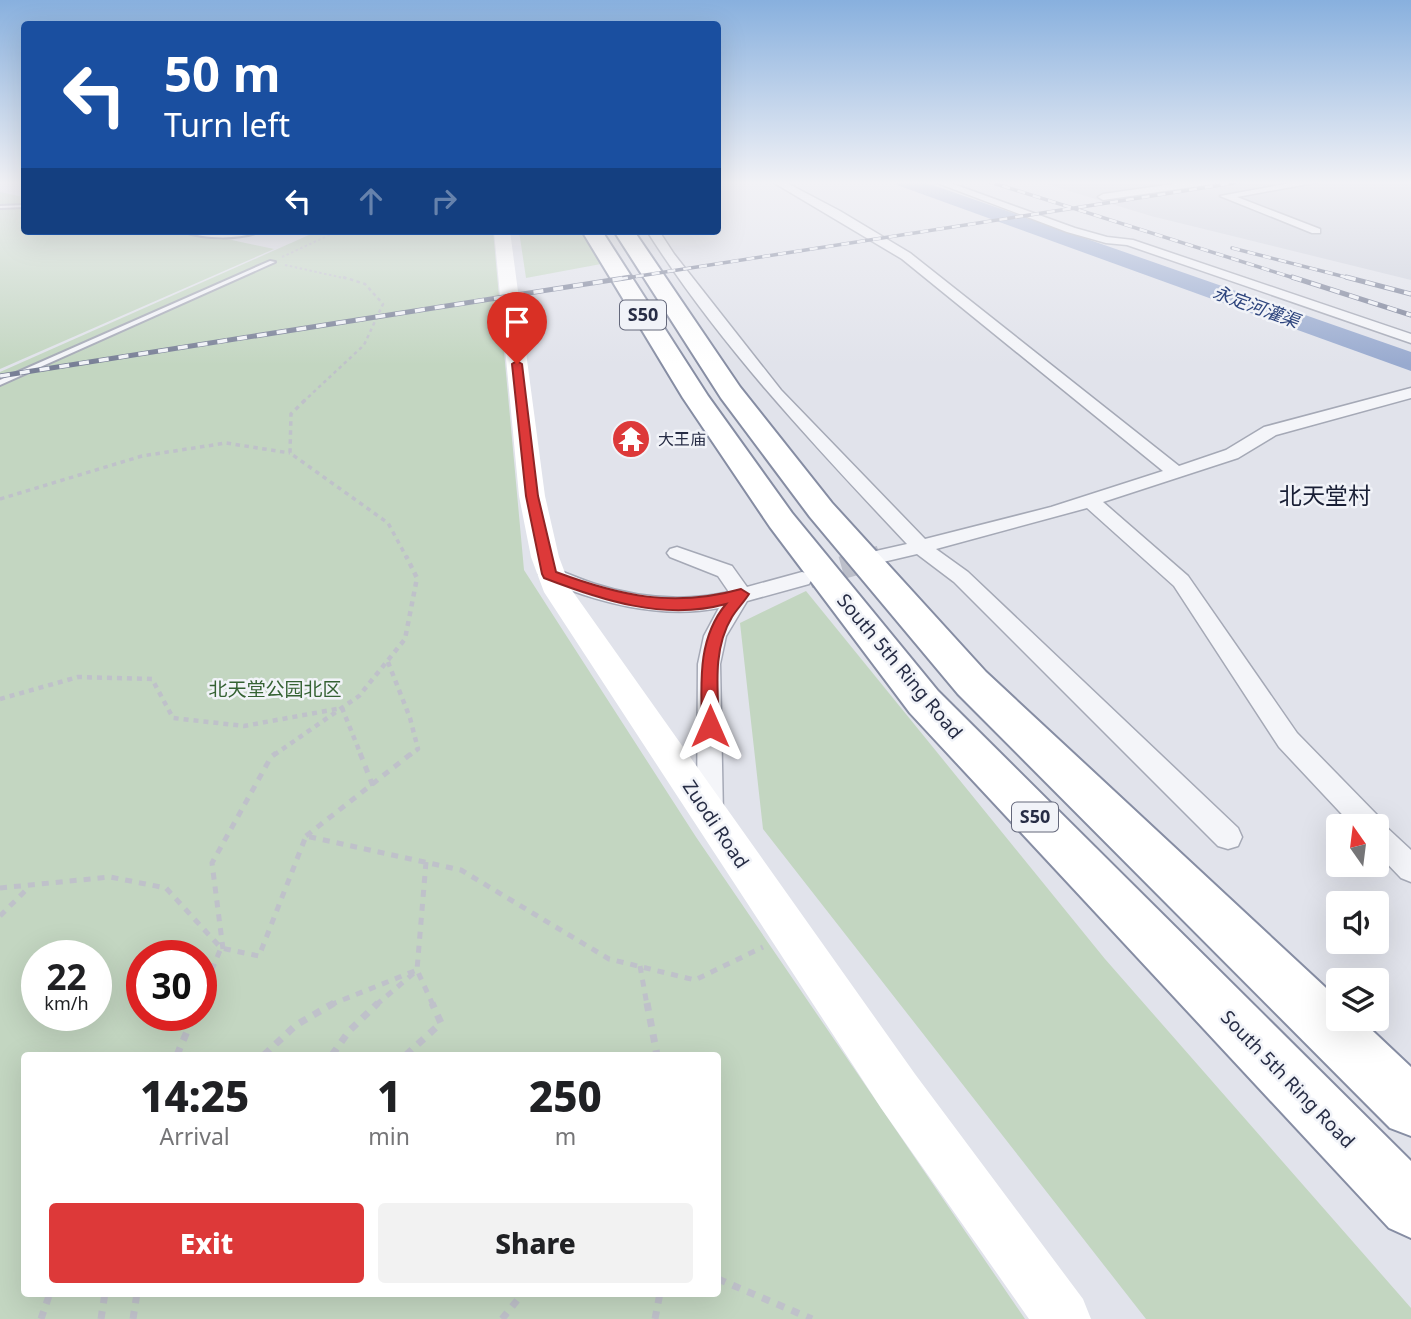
<!DOCTYPE html>
<meta charset="utf-8">
<style>
body{margin:0;font-family:"Noto Sans","Noto Sans SC",sans-serif;background:#f2f2f2;color:#202124;height:100vh;display:flex;flex-direction:column;font-size:26px;white-space:nowrap}
*{box-sizing:border-box;margin:0}
p{font-size:23px;color:#757577}
.icon{flex:none;width:38px;height:38px;fill:none;stroke:currentColor;stroke-width:2;stroke-linecap:round;stroke-linejoin:round}
.map{position:relative;flex:1;overflow:hidden}
.side{position:absolute;left:21px;top:1052px;width:700px;height:245px;display:flex;flex-direction:column;background:#fff;border-radius:7px;box-shadow:0 7px 28px #0002}
.side>*{flex:none}
.top-card{position:absolute;left:21px;top:21px;width:700px;height:214px;border-radius:7px;box-shadow:0 7px 28px #0002;background:#1a4fa0;color:#fff;overflow:hidden}
.needle{width:46px;rotate:346deg}
.tools{position:absolute;left:1326px;top:814px;display:grid;gap:14px}
.tools a{display:grid;place-items:center;width:63px;height:63px;border-radius:7px;background:#fff;box-shadow:0 7px 28px #0002;font-size:35px}
.speed{position:absolute;left:21px;top:940px;display:flex;gap:14px;font-size:35px;font-weight:700;text-align:center}
.speed>*{display:grid;place-content:center;width:91px;height:91px;border-radius:50%;background:#fff;box-shadow:0 7px 28px #0002;line-height:1}
.speed small{font-size:18px;font-weight:400}
.speed .limit{border:10px solid #d22;background:#fff;color:#111}
.pin{position:absolute;display:grid;place-items:center;width:60px;height:60px;color:#fff;margin:-72px -30px;border-radius:50% 50% 50% 0;rotate:-45deg;box-shadow:0 0 7px #0007}
.pin .icon{rotate:45deg}
.me{position:absolute;width:77px;margin:-38px;rotate:0deg;stroke-linejoin:round;filter:drop-shadow(0 0 5px #0008)}
.turn{display:flex;align-items:center;gap:24px;height:147px;padding:0 28px;font-size:32px}
.turn .icon{width:91px;height:91px;stroke-width:2.5}
.turn b{display:block;font-size:49px;line-height:60px}
.lanes{display:flex;align-items:center;height:66px;padding:0 28px;background:#0003;justify-content:center;gap:35px;direction:ltr}
.lanes .off{opacity:.35}
.eta{display:flex;justify-content:space-evenly;align-items:center;height:119px;text-align:center}
.eta b{font-size:42px;font-weight:800;line-height:49px}
.cta{display:flex;gap:14px;margin-top:auto;padding:14px 28px}
.cta a{flex:1;height:80px;border-radius:7px;background:#dd3939;color:#fff;font-size:28px;font-weight:800;line-height:80px;text-align:center}
.cta a+a{background:#f2f2f2;color:#202124}
.map>svg:first-child{display:block}
.built{fill:#ced2dd}
.green{fill:#c3d6c1;fill-rule:evenodd}
.lines{fill:none;stroke-linecap:round;stroke-linejoin:round}
.river{fill:#98aacf;fill-rule:evenodd}
.street-tunnel-far1{stroke:#bcbfca;stroke-width:18;stroke-dasharray:18 9;stroke-linecap:butt}
.street-tunnel{stroke:#bcbfca;stroke-width:23;stroke-dasharray:23 11;stroke-linecap:butt}
.lane-casing{stroke:#a5a9b6;stroke-width:4}
.street-casing{stroke:#a5a9b6;stroke-width:3}
.highway-casing{stroke:#868da3;stroke-width:4}
.path-far5{stroke:#bfc1ca;stroke-width:2;stroke-dasharray:2.5 2.5;stroke-linecap:butt}
.path-far4{stroke:#bfc1ca;stroke-width:2.5;stroke-dasharray:3.5 3.5;stroke-linecap:butt}
.path-far3{stroke:#bfc1ca;stroke-width:3.5;stroke-dasharray:4.5 4.5;stroke-linecap:butt}
.path-far2{stroke:#bfc1ca;stroke-width:4.5;stroke-dasharray:5 5;stroke-linecap:butt}
.path-far1{stroke:#bfc1ca;stroke-width:5;stroke-dasharray:7 7;stroke-linecap:butt}
.path{stroke:#bfc1ca;stroke-width:7;stroke-dasharray:8 8;stroke-linecap:butt}
.lane{fill:#f4f5f9;fill-rule:evenodd}
.street{fill:#f4f5f9;fill-rule:evenodd}
.secondary{fill:#fff;fill-rule:evenodd}
.highway{fill:#fff;fill-rule:evenodd}
.rail-far1-casing{stroke:#787f96;stroke-width:3.5}
.rail-casing{stroke:#787f96;stroke-width:5}
.rail-far1{stroke:#f1f3f8;stroke-width:2.5;stroke-dasharray:8;stroke-linecap:butt}
.rail{stroke:#f1f3f8;stroke-width:3.5;stroke-dasharray:10;stroke-linecap:butt}
.route{fill:#dd3939;stroke:#902525;stroke-width:2}
.labels{text-anchor:middle;stroke-width:5;stroke-linejoin:round;paint-order:stroke}
.far-poi-label{font-size:16px;fill:#272d45;stroke:#f1f3f8;text-anchor:start}
.far-water-label{font-size:18px;font-style:italic;fill:#2d447d;stroke:#f1f3f8}
.shield{fill:#f1f3f8;stroke:#64687b;stroke-width:2}
.shield-label{font-size:18px;font-weight:bold;fill:#272d45}
.street-label{font-size:19px;fill:#272d45;stroke:#f1f3f8}
.park-label{font-size:19px;fill:#356233;stroke:#f1f3f8}
.quarter-label{font-size:23px;fill:#191f35;stroke:#f1f3f8}
</style>
<div class="map">
<svg width="1411" height="1319" viewBox="0 0 1411 1319">
<rect width="100%" height="100%" fill="#e1e3eb"/>
<path class="built" d="M1037,181H1411V280L1151,216Z"/>
<path class="green" d="M0,192L24,197V231H190L274,249L0,369Z
M318,231H493L524,570L696,837L1025,1319H0V372ZM37,956H96V1015H37ZM142,956H201V1015H142ZM24,1055H718V1293H24Z
M519,231H583L601,264L526,278Z
M806,591L1105,959L1411,1308V1319H1146L763,829L740,623Z"/>
<g class="lines">
<path class="river" d="M894,181H921L1411,352V371L897,185Z"/>
<path class="street-tunnel-far1" d="M876,558L880,557"/>
<path class="street-tunnel" d="M809,577L880,557"/>
<defs>
<path id="lane" d="M24,205V207L0,208V206Z
M182,231L222,233L261,231C239,240 204,239 182,231Z
M270,261L275,262L0,385V380Z"/>
<path id="street" d="M771,181H783L840,211L910,253L1179,466L1226,450L1264,427L1411,388V398L1276,435L1238,458L1103,502L1188,576L1297,733L1380,818L1383,824L1411,850V882L1401,878L1377,853V826H1353L1279,747L1174,586L1087,508L936,549L968,572L1238,828L1242,837L1238,846L1228,849L1218,846L954,582L917,554L883,562L876,561L873,556L876,551L907,544C814,445 720,346 647,231H659L674,254L781,390L925,539L1051,507L1163,471L902,259Z
M932,181H945L1075,228L1107,237L1133,240L1411,334V343L1127,245L1106,243L1067,232Z
M1194,181H1218L1213,184L1103,200L1098,197L1103,194Z
M1302,181H1324L1237,197L1320,229V233H1312L1220,196Z
M677,547L732,566L747,587L802,572L809,574L812,579L809,584L747,601L726,636L720,664L723,816L720,824L710,828L700,824L697,816L698,664L704,636L719,608C668,618 616,607 567,589C558,586 544,583 539,574L542,569L549,567C565,572 579,579 595,584C638,598 684,602 729,592L718,576L670,557L667,553L670,549Z"/>
<path id="highway" d="M582,231H602L708,396L792,513L938,691L1411,1161V1238L1389,1228L910,713L770,527L683,398Z
M614,231H634L740,387L832,503L986,672L1339,1000V1018H1359L1411,1067V1136L1390,1128L958,694L810,517L721,398Z"/>
</defs>
<use href="#lane" class="lane-casing"/>
<use href="#street" class="street-casing"/>
<use href="#highway" class="highway-casing"/>
<path class="path-far5" d="M282,257L338,231
M285,265L348,279"/>
<path class="path-far4" d="M303,402L364,345L383,304L365,284L343,277"/>
<path class="path-far3" d="M305,400L291,414L290,453L388,523L407,558
M0,499L142,456L226,443L290,453"/>
<path class="path-far2" d="M388,662L410,718L418,749L410,755
M0,699L78,677L152,679L173,718L244,726L342,708L361,755
M274,755L359,696L405,639L417,578L406,556"/>
<path class="path-far1" d="M360,753L373,786
M306,836L412,753
M426,862L417,970L433,1005
M0,888L110,877L166,888L221,948L259,956L306,836L461,870L609,959L695,980L763,947
M0,916L30,886
M223,949L212,863L271,757L276,753
M640,966L647,1005
M201,996L221,948
M330,1005L417,970
M376,1005L414,973"/>
<path class="path" d="M647,1003L657,1055
M177,1055L194,1015
M264,1055L296,1025L334,1003
M332,1055L349,1031L378,1003
M406,1055L441,1023L432,1003
M718,1279L812,1319
M41,1319L50,1293
M101,1319L105,1293
M133,1319L137,1293
M502,1319L523,1293
M655,1319L660,1293"/>
<use href="#lane" class="lane"/>
<use href="#street" class="street"/>
<path class="secondary" d="M494,231H510L545,496L559,557L571,589L915,1074L1083,1299L1091,1319H1029L881,1108L544,592L531,557L519,496Z"/>
<use href="#highway" class="highway"/>
<defs>
<path id="rail-far1" d="M987,181L1297,279
M1232,248L1353,279
M620,279L1247,181"/>
<path id="rail" d="M1292,277L1411,315
M1346,277L1411,294
M0,376L631,277"/>
</defs>
<use href="#rail-far1" class="rail-far1-casing"/>
<use href="#rail" class="rail-casing"/>
<use href="#rail-far1" class="rail-far1"/>
<use href="#rail" class="rail"/>
</g>
<linearGradient id="sky" x2="0" y2="1"><stop stop-color="#88b0de"/><stop offset="0.5" stop-color="#f2f2f6"/><stop offset="1" stop-color="#f2f2f6" stop-opacity="0"/></linearGradient>
<rect width="1411" height="365" fill="url(#sky)"/>
<path class="route" d="M517,361L522,364L538,496L556,572C620,596 674,608 741,589L749,594C744,602 737,609 732,617C712,650 718,690 719,726L717,731H704L702,726C701,683 697,639 726,604C664,621 601,600 544,578L542,574L526,496L512,364Z"/>
<defs>
<symbol id="temple-disc" viewBox="-11 -11 22 22"><circle r="9.5" fill="#dd3939" stroke="#f1f3f8"/><path d="M0-6L5-2H3V0L6.5 2.5H4V6H1.5V3h-3V6H-4V2.5H-6.5L-3 0V-2H-5Z" fill="#fff"/></symbol>
</defs>
<g fill-rule="evenodd">
<use href="#temple-disc" x="609" y="417" width="44" height="44"/>
</g>
<g class="labels">
<g class="far-poi-label">
<text x="658" y="445">大王庙</text>
</g>
<g class="far-water-label">
<text transform="translate(1256 307) rotate(20)" y="6">永定河灌渠</text>
</g>
<g class="shield">
<rect x="620" y="300.5" width="46" height="29" rx="5"/>
<rect x="1012" y="802.5" width="46" height="29" rx="5"/>
</g>
<g class="shield-label">
<text x="643" y="321">S50</text>
<text x="1035" y="823">S50</text>
</g>
<g class="street-label">
<text transform="translate(900 666) rotate(50)" y="7">South 5th Ring Road</text>
<text transform="translate(716 824) rotate(56)" y="7">Zuodi Road</text>
<text transform="translate(1288 1079) rotate(46)" y="7">South 5th Ring Road</text>
</g>
<g class="park-label">
<text x="275" y="696">北天堂公园北区</text>
</g>
<g class="quarter-label">
<text x="1325" y="504">北天堂村</text>
</g>
</g>
</svg>
<div class="tools">
<a><svg class="needle" viewBox="-14 -14 28 28"><path d="M0-13l5 13h-10z" fill="#e53935"/><path d="M0 13l5-13h-10z" fill="#757577"/></svg></a>
<a><svg class="icon" aria-label="sound" viewBox="0 0 24 24"><path d="M4 9h4l5-4v14l-5-4H4zM17 9q2 3 0 6"/></svg></a>
<a><svg class="icon" aria-label="layers" viewBox="0 0 24 24"><path d="M12 4l9 5-9 5-9-5zM3 14l9 5 9-5"/></svg></a>
</div>
<div class="speed"><div>22<small>km/h</small></div><div class="limit">30</div></div>
<div class="pin" style="left:517px;top:364px;background:#d93025"><svg class="icon" aria-label="arrive" viewBox="0 0 24 24"><path d="M6 21V4h12l-3 4 3 4H6"/></svg></div>
<svg class="me" style="left:710px;top:726px" viewBox="-20 -20 40 40"><path d="M0-17L14 15 0 8-14 15z" fill="#dd3939" stroke="#fff" stroke-width="4"/></svg>
<div class="top-card">
<div class="turn"><svg class="icon" aria-label="left" viewBox="0 0 24 24"><path d="M17 20v-9H6M10 6l-5 5 5 5"/></svg><div><b>50 m</b>Turn left</div></div>
<div class="lanes"><svg class="icon" aria-label="left" viewBox="0 0 24 24"><path d="M17 20v-9H6M10 6l-5 5 5 5"/></svg><svg class="icon off" aria-label="ahead" viewBox="0 0 24 24"><path d="M12 20V5M6 11l6-6 6 6"/></svg><svg class="icon off" aria-label="right" viewBox="0 0 24 24"><path d="M7 20v-9h11M14 6l5 5-5 5"/></svg></div>
</div>
<section class="side">
<div class="eta">
<div><b>14:25</b><p>Arrival</p></div>
<div><b>1</b><p>min</p></div>
<div><b>250</b><p>m</p></div>
</div>
<div class="cta"><a>Exit</a><a>Share</a></div>
</section>
</div>
